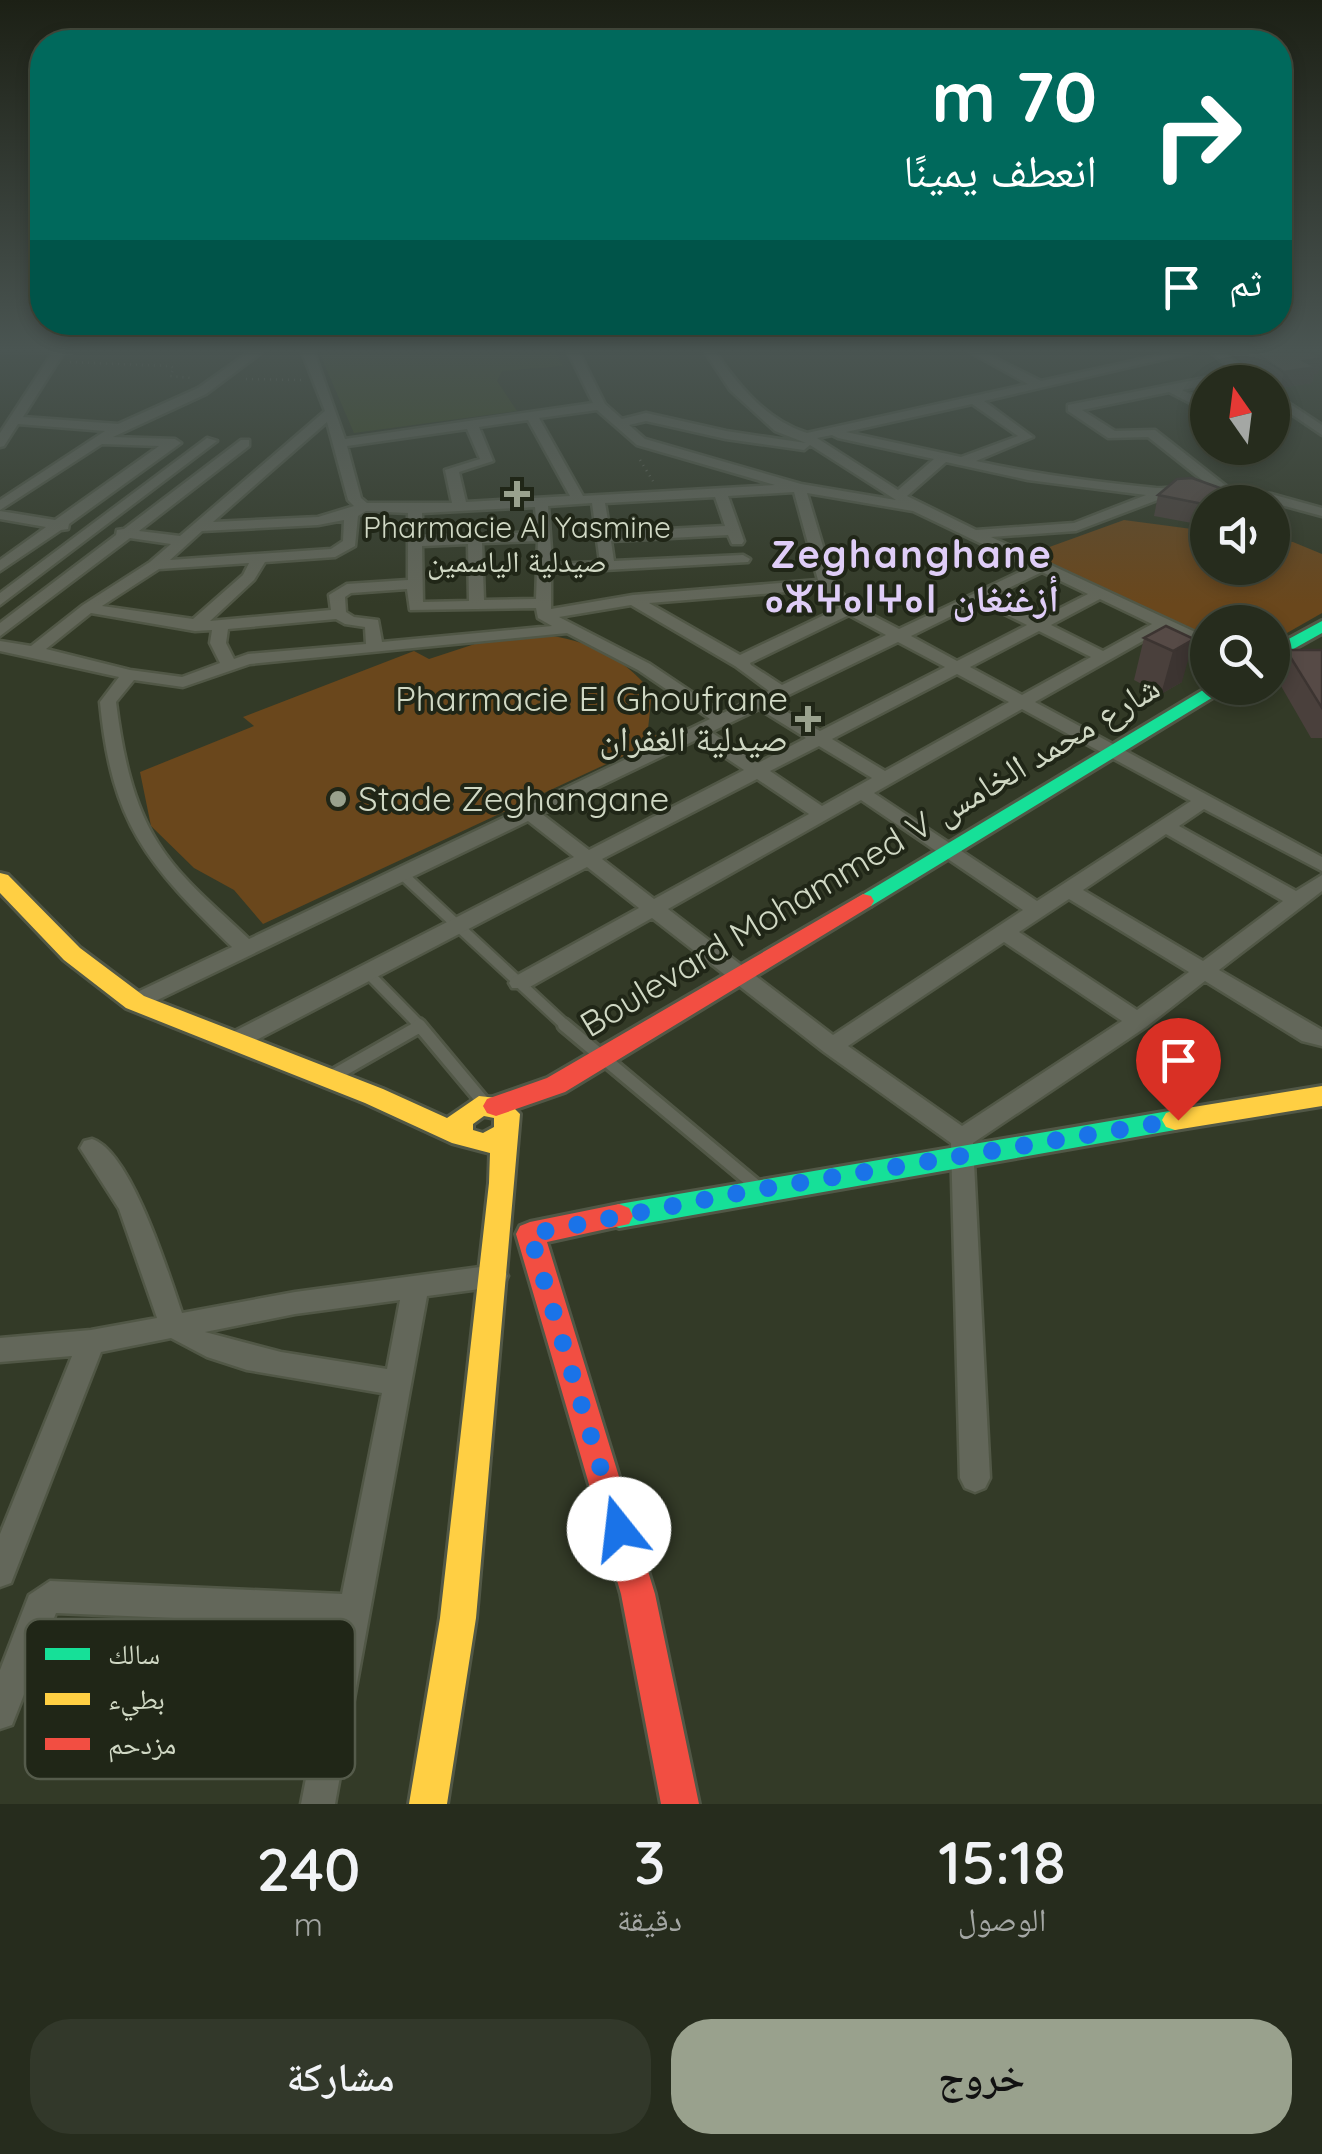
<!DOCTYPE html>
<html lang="ar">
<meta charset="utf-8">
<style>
body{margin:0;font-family:Quicksand,"Noto Naskh Arabic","Noto Sans Tifinagh",sans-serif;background:#32382a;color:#f1f3f6;direction:rtl;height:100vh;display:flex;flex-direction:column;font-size:38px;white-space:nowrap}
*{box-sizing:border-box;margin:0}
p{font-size:32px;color:#a4a7a4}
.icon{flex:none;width:55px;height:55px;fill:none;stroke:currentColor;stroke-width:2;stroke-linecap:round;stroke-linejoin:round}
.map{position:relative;height:1804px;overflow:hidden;direction:ltr}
.details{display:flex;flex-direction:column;background:#262c1d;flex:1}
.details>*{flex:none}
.top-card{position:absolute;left:30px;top:30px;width:1262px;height:305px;border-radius:40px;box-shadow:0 5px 15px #0003,0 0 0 2px #42483b;direction:rtl;background:#00695c;color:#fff;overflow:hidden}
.needle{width:65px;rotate:346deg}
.buttons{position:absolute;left:1190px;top:365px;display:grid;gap:20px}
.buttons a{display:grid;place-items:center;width:100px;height:100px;border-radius:50%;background:#262c1d;box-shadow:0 5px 15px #0003,0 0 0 2px #42483b;font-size:50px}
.pin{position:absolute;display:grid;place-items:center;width:85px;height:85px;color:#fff;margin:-102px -42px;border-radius:50% 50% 50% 0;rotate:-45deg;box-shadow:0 0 10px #0007}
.pin .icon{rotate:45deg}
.me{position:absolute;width:110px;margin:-55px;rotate:344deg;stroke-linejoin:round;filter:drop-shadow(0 0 8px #0008)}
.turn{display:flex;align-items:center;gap:35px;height:210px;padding:0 30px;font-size:45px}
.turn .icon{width:130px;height:130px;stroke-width:2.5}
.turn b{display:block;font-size:70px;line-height:85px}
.then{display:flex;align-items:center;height:95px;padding:0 30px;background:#0003;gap:20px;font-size:38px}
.eta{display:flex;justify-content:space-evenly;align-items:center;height:170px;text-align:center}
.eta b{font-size:60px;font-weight:600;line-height:70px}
.button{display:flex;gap:20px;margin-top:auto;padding:20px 30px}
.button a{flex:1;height:115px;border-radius:40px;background:#99a18d;color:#111;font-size:40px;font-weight:600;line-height:115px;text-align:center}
.button a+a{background:#32382a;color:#f1f3f6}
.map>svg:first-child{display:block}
.built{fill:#3d4a24}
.green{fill:#6a471c}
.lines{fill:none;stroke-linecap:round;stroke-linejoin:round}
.lane-far1-casing{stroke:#515746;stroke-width:15}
.lane-casing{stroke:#515746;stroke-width:18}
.street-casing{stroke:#515746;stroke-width:5}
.fast-casing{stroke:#515746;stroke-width:6}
.slow-casing{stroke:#515746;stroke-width:6}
.jam-casing{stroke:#515746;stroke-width:6}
.path{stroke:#63675a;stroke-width:2.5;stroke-dasharray:1 5;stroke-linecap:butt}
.lane-far1{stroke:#63675a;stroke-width:10}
.lane{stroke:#63675a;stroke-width:12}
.street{fill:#63675a;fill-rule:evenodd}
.fast{fill:#16e098;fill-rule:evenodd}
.slow{fill:#ffcf43;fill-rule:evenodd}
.jam{fill:#f24e42;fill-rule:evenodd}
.wall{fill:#4a403c}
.shaded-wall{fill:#3c3431}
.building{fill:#564a46;stroke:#3c3431;stroke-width:2.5}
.route{stroke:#1a73e8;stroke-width:18;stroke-dasharray:0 32.4}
.poi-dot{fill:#99a18d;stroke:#202617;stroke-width:4}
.labels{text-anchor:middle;stroke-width:8;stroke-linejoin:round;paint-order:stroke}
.far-poi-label{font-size:30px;fill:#d0d8c4;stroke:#202617}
.poi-label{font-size:35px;fill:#d0d8c4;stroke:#202617;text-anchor:end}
.street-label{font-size:35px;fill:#d0d8c4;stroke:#202617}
.far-district-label{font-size:38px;font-weight:bold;letter-spacing:2.5px;fill:#dfcdf7;stroke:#202617}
.key{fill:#202617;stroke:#555b4b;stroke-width:2.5}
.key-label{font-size:28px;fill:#d0d8c4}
</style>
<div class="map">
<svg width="1322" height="1804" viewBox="0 0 1322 1804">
<rect width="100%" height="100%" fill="#333a27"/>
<path class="built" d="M319,352H556L563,366L502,371L497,381L517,411L354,433Z"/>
<path class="green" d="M1124,520L1207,531L1208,568H1272L1273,539L1293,542L1322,554V613L1273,641L1272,622H1208L1207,636L1030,554Z
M541,634C589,641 620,654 652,692L648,729L660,739L263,924L234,890L194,868L151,826L140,772L254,726L243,717L414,651L429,659L487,640Z"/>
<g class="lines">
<defs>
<path id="lane-far1" d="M402,874L567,1027
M370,975L421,1027"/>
<path id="lane" d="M419,1025L485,1104
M564,1025L754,1184
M329,1078L420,1026"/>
<path id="street" d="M53,352H64L23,417L118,424L198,388L249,352H262L206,394L113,437L175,439L181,443L69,524L68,529L61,530L0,571V560L46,527L0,519V511L55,520L159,446L102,444L0,510V500L105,431L18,424L4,446L0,447V433Z
M302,352H314L345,439L593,403L568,352H579L605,404L622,419L646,413L726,431L806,443L775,431L730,390L705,352H715C739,386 766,420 807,433L1028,384L970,352H983L1041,381L1175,352H1194L984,401L1033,437L976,461C1035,474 1096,482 1156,488C1174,489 1192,485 1211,487L1148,437L1108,438L1068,411V405L1235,372L1211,352H1223L1261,382H1248L1242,378L1182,390L1208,403V412L1169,392L1082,410L1115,431L1155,430L1230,489L1271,494L1322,508V516L1270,502L1189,493L1168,496L1076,531L991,537L1208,638V649L1164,629L1035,702L1322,857V871L1204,809L1179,826L1296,891L1322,875V891L1219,970L1322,1030V1046L1302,1041L1205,981L1146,1027L973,1143L990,1478L985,1488L975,1492L965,1488L960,1478L951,1143L824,1052L652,918L528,988H512L509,983L512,978L639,908L587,867L245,1046H229L226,1040L229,1034L574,857L528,821L143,1007H127L124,1002L127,997L232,947C147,863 112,826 100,702L119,677L0,651V641L31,646L83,605L150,562L171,544L130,538L0,636V623L116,535L117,530L124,529L241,440H249V446L139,531L180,536L325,411ZM972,404L1018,436L961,457L846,432ZM597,410L637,445L775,485L583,496L539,418ZM528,420L570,496L466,502L459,472L493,461L479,427ZM646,421L726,439L804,450L810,445L896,500L801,484L645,439L629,425ZM327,422L348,500L354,506L318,517L213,522ZM467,429L480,459L445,470L452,503H367L361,498L347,446ZM832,435L838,438L934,459L898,490L817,438ZM946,462L1028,480L1146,495L1074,523L976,530L907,496ZM794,492L818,580L633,595L551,609V573L748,562L750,559L743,555L614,561L611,541L728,535L732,544H742L744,541L728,496ZM807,493L913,511L1030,567L899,629L851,604L834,583ZM715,497L725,526L610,532L605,503ZM592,503L600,562L552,564L548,506ZM535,507L537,532L422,537V513ZM366,511L408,513V580L347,584L329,595L331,610L210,621L254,580L265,562L335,557L355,546L358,516ZM344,520L343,541L331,549L170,560L202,531L318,525ZM538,541L536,599L484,600L482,543ZM468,544L469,601L423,602L422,546ZM249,563L243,575L193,619L102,606L159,569ZM1042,572L1088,594L1039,619L992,596ZM407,589L410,610L536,608L538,618L552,626L382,642L378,620L354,617L346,612L345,597L351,593ZM823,589L839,608L740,655L649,603ZM1100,599L1152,624L1103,651L1051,625ZM980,602L1027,625L957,661L911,636ZM631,605L735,666L769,691L723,713L650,664L559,617ZM91,613L195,631L212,630L210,643L220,663L182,677L130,670L46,649ZM849,615L886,635L782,685L751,665L750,663ZM336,619L345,624L365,627L366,644L248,654L234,659L226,643L228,629ZM1039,631L1091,657L1022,695L970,667ZM567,633L638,670L710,719L249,939C218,909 181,880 158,843C132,803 122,750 116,702L134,680L183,687L250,664ZM898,642L945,667L820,731L772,703ZM957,674L1009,702L885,771L832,739ZM759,709L806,738L758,763L711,732ZM1022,709L1191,801L1037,901L874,793ZM698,739L744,770L589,850L542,814ZM819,746L872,778L822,806L770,771ZM757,779L809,814L654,899L602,859ZM861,800L1023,910L833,1035L668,909ZM1166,834L1283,901L1203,961L1083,890ZM1069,899L1189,972L1137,1010L1019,932ZM1004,942L1122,1021L962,1126L848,1046Z
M1272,392L1322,425V435L1272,401Z
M207,438L217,441L0,605V593Z
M92,1139C131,1151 169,1275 182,1313L295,1292L495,1265L504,1268L508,1276L504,1284L495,1287L427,1296L335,1804H301L336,1625L56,1613L12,1725L0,1729V1670L29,1595L50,1581L342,1594L382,1393L247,1370L207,1357L171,1338L101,1352L11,1583L0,1587V1534L72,1356L0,1362V1338L91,1330L157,1318L119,1209L80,1148L84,1141ZM400,1300L387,1369L281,1352L205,1332L295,1314Z"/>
<path id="fast" d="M1322,621V633L1272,661V648Z
M1208,687L1228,688L871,906H855L852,901Z
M1175,1110L1184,1113L1188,1120L1184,1127L1175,1130L619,1228L609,1224L605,1216L609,1208L619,1204Z"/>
<path id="slow" d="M0,873L8,875L80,948L144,996L383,1089L447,1118L479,1096L505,1099L520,1114L476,1618L447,1804H409L440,1618L489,1183L490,1153L452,1143L365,1103L126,1008L64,960L0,893ZM484,1116L494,1118V1127L483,1133L473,1130V1124Z
M1322,1086V1106L1175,1130L1166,1127L1162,1120L1166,1113L1175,1110Z"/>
<path id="jam" d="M863,894L871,896L874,901L871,906L565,1092L496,1116L487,1113L483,1106L487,1099L547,1078Z
M619,1204L629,1208L633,1216L629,1224L547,1242L655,1594L699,1804H661L621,1594L516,1234L520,1226L530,1222Z"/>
</defs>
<use href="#lane-far1" class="lane-far1-casing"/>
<use href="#lane" class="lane-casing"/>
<use href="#street" class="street-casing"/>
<use href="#fast" class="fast-casing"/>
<use href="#slow" class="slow-casing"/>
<use href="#jam" class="jam-casing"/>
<path class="path" d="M70,362L170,366L174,368L170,376L192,378
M246,379L302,380
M640,460L653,481"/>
<use href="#lane-far1" class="lane-far1"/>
<use href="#lane" class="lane"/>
<use href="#street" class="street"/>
<use href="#fast" class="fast"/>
<use href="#slow" class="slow"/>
<use href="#jam" class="jam"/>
</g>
<path class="wall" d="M1228,352H1310L1318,374H1314L1312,383L1280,388Z
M1231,492L1228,502H1208V526L1154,516L1158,495Z
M1166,626L1182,682L1161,694L1134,680L1144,638Z
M1286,650H1322V738H1311L1277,679Z"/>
<path class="shaded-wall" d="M1322,358L1318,374H1314L1312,383L1280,388L1284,372L1304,361Z
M1194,639L1182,682L1161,694L1173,651Z"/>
<path class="building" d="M1254,352H1310L1322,358L1304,361L1316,367L1284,372Z
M1192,478L1231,492L1225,502H1208V505L1158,495L1177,479Z
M1166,626L1194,639L1173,651L1144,638Z
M1286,650H1322V708Z"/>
<linearGradient id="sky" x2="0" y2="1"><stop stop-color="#1c2015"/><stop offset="0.58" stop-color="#4a5552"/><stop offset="1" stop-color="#4a5552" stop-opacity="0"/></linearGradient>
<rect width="1322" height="604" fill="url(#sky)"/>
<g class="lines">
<path class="route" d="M619,1529L530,1234L744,1192L1178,1120"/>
</g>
<g class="poi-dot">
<path d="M512 479h10v10h10v10h-10v10h-10v-10h-10v-10h10z"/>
<path d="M803 704h10v10h10v10h-10v10h-10v-10h-10v-10h10z"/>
<circle cx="338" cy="799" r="10"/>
</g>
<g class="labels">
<g class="far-poi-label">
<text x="517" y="538">Pharmacie Al Yasmine<tspan x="517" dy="34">صيدلية الياسمين</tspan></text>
</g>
<g class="poi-label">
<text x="788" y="711">Pharmacie El Ghoufrane<tspan x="788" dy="40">صيدلية الغفران</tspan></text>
<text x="358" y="811" text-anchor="start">Stade Zeghangane</text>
</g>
<g class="street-label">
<text transform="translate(870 856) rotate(-31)" y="12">Boulevard Mohammed V شارع محمد الخامس</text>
</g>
<g class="far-district-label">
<text x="912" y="568">Zeghanghane<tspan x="912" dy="44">ⴰⵣⵖⴰⵏⵖⴰⵏ أزغنغان</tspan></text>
</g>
</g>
<rect x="25" y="1619" width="330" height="160" rx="15" class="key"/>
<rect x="45" y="1648" width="45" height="12" fill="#16e098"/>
<rect x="45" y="1693" width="45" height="12" fill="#ffcf43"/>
<rect x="45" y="1738" width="45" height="12" fill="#f24e42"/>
<g class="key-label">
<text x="108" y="1664">سالك</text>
<text x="108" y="1709">بطيء</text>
<text x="108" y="1754">مزدحم</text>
</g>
</svg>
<div class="buttons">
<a><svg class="needle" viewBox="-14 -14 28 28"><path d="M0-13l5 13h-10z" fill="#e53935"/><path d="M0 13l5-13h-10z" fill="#a4a7a4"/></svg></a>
<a><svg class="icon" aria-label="sound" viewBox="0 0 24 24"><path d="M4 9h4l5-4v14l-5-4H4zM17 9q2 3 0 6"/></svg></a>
<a><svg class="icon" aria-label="search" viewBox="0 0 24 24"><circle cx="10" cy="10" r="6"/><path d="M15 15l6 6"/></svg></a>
</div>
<div class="pin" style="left:1178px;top:1120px;background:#d93025"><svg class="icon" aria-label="arrive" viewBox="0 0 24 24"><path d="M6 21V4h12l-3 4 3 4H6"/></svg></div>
<svg class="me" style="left:619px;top:1529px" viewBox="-20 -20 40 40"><circle r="19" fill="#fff"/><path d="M0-13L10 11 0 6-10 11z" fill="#1a73e8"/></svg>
<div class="top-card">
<div class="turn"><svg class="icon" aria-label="right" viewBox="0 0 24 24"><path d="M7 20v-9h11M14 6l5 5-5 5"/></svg><div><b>70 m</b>انعطف يمينًا</div></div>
<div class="then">ثم<svg class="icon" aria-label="arrive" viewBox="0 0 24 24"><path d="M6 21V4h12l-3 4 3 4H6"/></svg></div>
</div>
</div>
<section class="details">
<div class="eta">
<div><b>15:18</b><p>الوصول</p></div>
<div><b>3</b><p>دقيقة</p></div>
<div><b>240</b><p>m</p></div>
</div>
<div class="button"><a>خروج</a><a>مشاركة</a></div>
</section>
